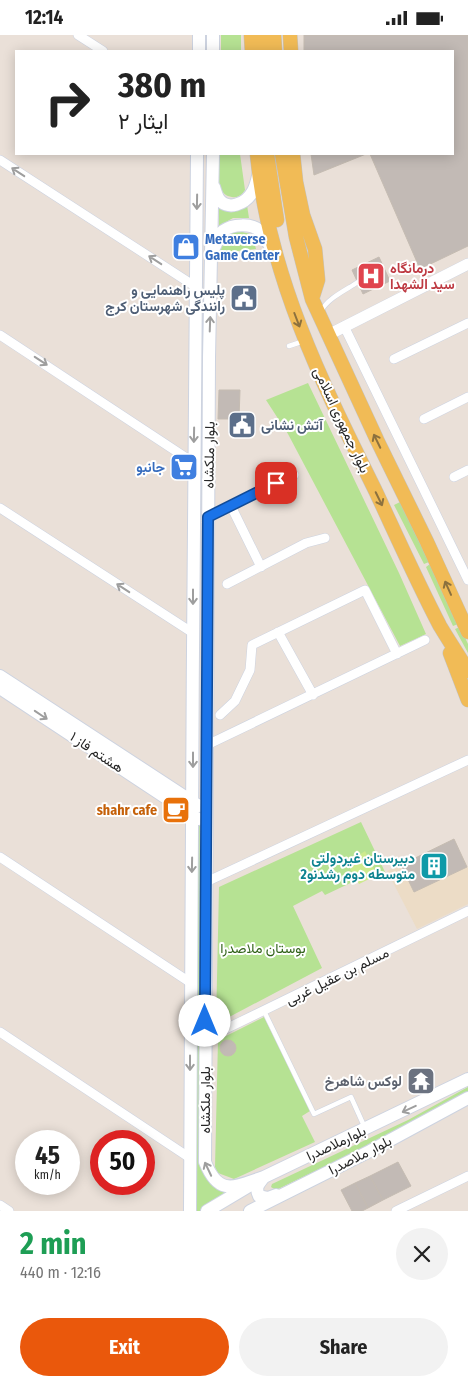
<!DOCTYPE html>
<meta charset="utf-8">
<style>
body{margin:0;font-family:"Fira Sans Condensed",Vazirmatn,sans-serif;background:#f2f2f2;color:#222;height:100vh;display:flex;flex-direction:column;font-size:19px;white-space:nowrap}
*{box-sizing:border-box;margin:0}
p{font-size:16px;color:#767676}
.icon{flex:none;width:28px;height:28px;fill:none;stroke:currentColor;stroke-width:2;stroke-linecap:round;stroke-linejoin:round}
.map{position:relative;height:1176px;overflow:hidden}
.side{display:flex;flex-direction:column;background:#fff;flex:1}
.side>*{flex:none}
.hud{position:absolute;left:15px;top:15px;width:439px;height:105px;border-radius:0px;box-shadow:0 2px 12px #0003;background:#fff;color:#222;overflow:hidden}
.speed{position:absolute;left:15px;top:1095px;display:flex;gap:10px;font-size:25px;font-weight:700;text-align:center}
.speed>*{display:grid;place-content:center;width:65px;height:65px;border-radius:50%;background:#fff;box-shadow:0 2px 12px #0003;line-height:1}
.speed small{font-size:12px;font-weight:400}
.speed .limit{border:8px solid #d22;background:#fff;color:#111}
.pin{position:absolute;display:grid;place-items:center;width:42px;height:42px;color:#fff;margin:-21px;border-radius:10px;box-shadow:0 2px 8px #0006}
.me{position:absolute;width:55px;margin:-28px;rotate:0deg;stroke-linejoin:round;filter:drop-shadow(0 0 4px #0008)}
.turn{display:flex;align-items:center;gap:18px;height:105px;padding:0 20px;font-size:22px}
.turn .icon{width:65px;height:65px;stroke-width:2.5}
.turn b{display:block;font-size:35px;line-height:42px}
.round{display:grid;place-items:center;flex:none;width:52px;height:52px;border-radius:26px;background:#f2f2f2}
.overview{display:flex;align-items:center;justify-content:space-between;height:85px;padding:0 20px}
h1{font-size:30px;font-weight:700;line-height:38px;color:#1e9e55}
.primary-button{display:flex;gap:10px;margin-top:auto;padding:10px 20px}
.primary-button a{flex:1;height:58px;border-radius:30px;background:#ea580c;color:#fff;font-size:20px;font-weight:700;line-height:58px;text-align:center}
.primary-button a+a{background:#f2f2f2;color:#222}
.status{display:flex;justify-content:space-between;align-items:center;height:35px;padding:0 25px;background:#fff;direction:ltr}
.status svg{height:14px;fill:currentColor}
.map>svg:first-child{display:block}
.education{fill:#ecdcc6}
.green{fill:#b6e293}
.pitch{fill:#cdea8e}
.building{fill:#c2bab5;stroke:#c5bcb2}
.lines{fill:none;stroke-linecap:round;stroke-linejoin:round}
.service-casing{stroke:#cdd3e0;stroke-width:5.5}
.minor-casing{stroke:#cdd3e0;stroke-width:10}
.tertiary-casing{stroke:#cdd3e0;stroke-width:12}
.secondary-casing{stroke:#cdd3e0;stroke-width:14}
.primary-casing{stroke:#c3c3c3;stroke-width:15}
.service{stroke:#fff;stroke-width:4.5}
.minor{stroke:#fff;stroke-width:9}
.tertiary{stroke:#fff;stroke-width:11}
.secondary{stroke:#fff;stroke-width:12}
.primary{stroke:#f1bb56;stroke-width:14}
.oneway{stroke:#9e9e9e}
.oneway2{stroke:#8c713e}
.route-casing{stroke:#114b97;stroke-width:12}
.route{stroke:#1a73e8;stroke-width:9}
.labels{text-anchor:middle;stroke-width:4;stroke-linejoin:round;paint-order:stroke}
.shop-label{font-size:14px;font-weight:bold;fill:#366cbe;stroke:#fff;text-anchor:start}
.health-label{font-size:14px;font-weight:bold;fill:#be3a42;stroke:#fff;text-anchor:start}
.service-label{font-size:14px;font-weight:bold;fill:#4e5e75;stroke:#fff;text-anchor:end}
.street-label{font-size:14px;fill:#272727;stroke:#fff}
.food-label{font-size:14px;font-weight:bold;fill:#c56008;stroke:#fff;text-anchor:end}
.culture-label{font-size:14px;font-weight:bold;fill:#0d838f;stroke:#fff;text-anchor:end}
.park-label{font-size:14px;fill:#306218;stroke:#fff}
.worship-label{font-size:14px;font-weight:bold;fill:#5b616d;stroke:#fff;text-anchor:end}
</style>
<div class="status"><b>12:14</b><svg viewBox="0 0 49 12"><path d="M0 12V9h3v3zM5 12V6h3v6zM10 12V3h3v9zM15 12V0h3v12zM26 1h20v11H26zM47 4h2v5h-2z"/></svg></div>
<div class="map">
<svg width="468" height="1176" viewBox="0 0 468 1176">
<rect width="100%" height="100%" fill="#eae0d8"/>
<path class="education" d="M454,804L468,833V869L417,894L387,836Z"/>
<path class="green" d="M221,0H241V16H221Z
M219,119H240L245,155C242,160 238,163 232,162C214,160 219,132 219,119Z
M247,170L249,183H233L219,191V172Z
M239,196L250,199L253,203L256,214L219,218C219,205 226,199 239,196Z
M308,348L399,538L426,599L400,611L288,399L266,365Z
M400,467L429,527L424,529L394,470Z
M430,529L458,589L453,591L426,532Z
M460,592L468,609V618L455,594Z
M361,787L385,837L380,838L378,835L325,860L322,856L293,871L322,933L216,989L219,852Z
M196,789L202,792L201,1125L217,1153L228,1159L202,1176H193Z
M264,982L310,1076L302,1081L315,1107L234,1144L218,1138L215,1132L218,1005Z
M468,1052V1057L425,1083L276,1155L271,1152L272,1149L408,1085Z"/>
<path class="pitch" d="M365,816L377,840L359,849L347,828Z"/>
<path class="building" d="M304,0H468V211L420,234L370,119H452V16H304Z
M311,119H366L314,140Z
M379,222L390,246L363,259L352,235Z
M219,355H240L239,384H218Z
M454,804L467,832L414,857L401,830Z
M220 1013a8 8 0 1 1 16 0a8 8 0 1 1-16 0Z
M398,1127L411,1151L383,1165L370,1141Z
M370,1141L383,1165L368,1173L355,1148Z
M355,1148L368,1173L362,1176H352L341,1155Z"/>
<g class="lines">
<defs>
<path id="service" d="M321,276C328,263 346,255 358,247
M289,311L304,306
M264,976L314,1079L351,1062L365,1093"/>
<path id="minor" d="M78,0L103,16
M0,125L196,252
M344,291L468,545
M0,300L194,428
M394,324L468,288
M424,384L468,362
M454,442L468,435
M231,471L261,532
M0,473L193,598
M208,482L294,440
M227,549L306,508L325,503
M278,597L313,660
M220,680L235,666L250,635L252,610L365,555L397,619
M207,710L425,605
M0,822L191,948
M206,847L468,725
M0,997L190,1123
M205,1004L468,876
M0,1170L9,1176
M396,1176L468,1141"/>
<path id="tertiary" d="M328,300L468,229"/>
<path id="secondary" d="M213,0V16
M199,16V0
M213,119L209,323L205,1127C219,1162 234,1152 264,1142
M214,152C215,155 216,159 218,163C227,177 246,169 253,156C256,151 257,144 259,138
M214,213C217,208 218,200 223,196C232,189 252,188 260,196C265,202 269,209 273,216
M0,641L199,771
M0,653L198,784
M264,1142C258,1149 255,1153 259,1161L268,1163L276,1160
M190,1176C192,824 193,471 197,119
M207,1176L264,1142L468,1044
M250,1176L370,1116L468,1063"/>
<path id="primary" d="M251,0L252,16
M262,0L263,16
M274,0L275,16
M290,0L291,16
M257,119C268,240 323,350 376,457C397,502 417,547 440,591C449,606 459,621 468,636
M267,119L277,185
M282,119L296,202L312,264L377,405L427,507L468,597
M293,119L296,147L303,180L315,214L318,245L312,264
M450,618L468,665"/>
</defs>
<use href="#service" class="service-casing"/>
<use href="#minor" class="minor-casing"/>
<use href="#tertiary" class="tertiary-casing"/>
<use href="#secondary" class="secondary-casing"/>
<use href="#primary" class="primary-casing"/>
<use href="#service" class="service"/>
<use href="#minor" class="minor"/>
<use href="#tertiary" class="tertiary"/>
<use href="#secondary" class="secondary"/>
<use href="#primary" class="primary"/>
</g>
<defs><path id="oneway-shaft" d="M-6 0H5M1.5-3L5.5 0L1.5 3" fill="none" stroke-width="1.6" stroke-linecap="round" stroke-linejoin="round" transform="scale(1.25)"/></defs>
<g class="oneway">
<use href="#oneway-shaft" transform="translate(18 137) rotate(-147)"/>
<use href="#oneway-shaft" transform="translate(197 167) rotate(91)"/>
<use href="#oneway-shaft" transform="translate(155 225) rotate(-147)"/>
<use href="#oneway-shaft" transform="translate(210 289) rotate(-88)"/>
<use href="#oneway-shaft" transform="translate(41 326) rotate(33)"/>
<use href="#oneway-shaft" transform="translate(194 400) rotate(91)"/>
<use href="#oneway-shaft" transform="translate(123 553) rotate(-147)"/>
<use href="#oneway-shaft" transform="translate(193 562) rotate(90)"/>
<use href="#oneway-shaft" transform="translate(41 680) rotate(34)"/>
<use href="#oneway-shaft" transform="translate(193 725) rotate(90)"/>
<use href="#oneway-shaft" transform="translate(192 830) rotate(91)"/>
<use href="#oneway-shaft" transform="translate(190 1028) rotate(90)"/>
<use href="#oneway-shaft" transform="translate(409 1074) rotate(155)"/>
<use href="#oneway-shaft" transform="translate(208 1134) rotate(-115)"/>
</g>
<g class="oneway2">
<use href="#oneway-shaft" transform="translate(297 285) rotate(69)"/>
<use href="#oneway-shaft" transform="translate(377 406) rotate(-116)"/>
<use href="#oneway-shaft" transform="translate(379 464) rotate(64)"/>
<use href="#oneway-shaft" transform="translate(448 553) rotate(-114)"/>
</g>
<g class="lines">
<defs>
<path id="route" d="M205,986L208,482L276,448"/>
</defs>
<use href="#route" class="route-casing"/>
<use href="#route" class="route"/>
</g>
<defs>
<symbol id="shop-square" viewBox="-11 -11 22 22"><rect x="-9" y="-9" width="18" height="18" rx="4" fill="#3f7fe0" stroke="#fff"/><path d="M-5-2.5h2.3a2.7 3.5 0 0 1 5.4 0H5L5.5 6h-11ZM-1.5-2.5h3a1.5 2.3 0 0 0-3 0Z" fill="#fff"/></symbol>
<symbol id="hospital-square" viewBox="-11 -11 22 22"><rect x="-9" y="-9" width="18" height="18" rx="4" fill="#e0444e" stroke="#fff"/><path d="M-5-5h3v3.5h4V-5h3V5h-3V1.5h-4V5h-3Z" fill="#fff"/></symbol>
<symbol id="civic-square" viewBox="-11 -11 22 22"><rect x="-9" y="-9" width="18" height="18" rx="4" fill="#5c6f8a" stroke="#fff"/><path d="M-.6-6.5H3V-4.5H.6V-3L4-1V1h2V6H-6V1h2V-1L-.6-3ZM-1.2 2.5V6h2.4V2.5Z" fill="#fff"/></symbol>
<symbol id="supermarket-square" viewBox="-11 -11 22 22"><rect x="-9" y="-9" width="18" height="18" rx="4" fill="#3f7fe0" stroke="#fff"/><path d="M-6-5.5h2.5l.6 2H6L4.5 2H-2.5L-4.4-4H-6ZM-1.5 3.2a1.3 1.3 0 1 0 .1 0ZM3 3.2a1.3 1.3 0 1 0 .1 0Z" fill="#fff"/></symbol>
<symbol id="cafe-square" viewBox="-11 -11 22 22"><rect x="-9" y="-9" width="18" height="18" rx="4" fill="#e8710a" stroke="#fff"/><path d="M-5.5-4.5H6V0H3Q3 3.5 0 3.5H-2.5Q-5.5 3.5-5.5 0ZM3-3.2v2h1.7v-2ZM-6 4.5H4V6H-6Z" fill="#fff"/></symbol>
<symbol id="building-square" viewBox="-11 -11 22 22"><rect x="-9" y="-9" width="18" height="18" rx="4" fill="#0f9aa8" stroke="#fff"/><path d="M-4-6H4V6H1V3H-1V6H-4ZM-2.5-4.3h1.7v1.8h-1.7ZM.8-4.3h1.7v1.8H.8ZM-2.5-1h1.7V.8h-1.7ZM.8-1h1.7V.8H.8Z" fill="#fff"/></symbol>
<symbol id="temple-square" viewBox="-11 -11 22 22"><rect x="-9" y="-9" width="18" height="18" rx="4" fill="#6b7280" stroke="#fff"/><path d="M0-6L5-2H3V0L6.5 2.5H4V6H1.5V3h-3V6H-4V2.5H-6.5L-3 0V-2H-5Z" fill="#fff"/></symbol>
</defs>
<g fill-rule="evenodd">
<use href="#shop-square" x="170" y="196" width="32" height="32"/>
<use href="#hospital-square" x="355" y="225" width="32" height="32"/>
<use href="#civic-square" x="228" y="247" width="32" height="32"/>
<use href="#civic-square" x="226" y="374" width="32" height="32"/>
<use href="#supermarket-square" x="168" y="416" width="32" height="32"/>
<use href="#cafe-square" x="160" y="759" width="32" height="32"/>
<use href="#building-square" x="418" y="815" width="32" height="32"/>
<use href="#temple-square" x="405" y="1030" width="32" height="32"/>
</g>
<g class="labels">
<g class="shop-label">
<text x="205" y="209">Metaverse<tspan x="205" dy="16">Game Center</tspan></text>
<text x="165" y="437" text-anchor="end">جانبو</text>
</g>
<g class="health-label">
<text x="390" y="238">درمانگاه<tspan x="390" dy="16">سید الشهدا</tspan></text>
</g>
<g class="service-label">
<text x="225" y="260">پلیس راهنمایی و<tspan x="225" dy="16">رانندگی شهرستان کرج</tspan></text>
<text x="261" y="395" text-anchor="start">آتش نشانی</text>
</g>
<g class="street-label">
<text transform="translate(342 385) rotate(65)" y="5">بلوار جمهوری اسلامی</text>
<text transform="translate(209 420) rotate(-89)" y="5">بلوار ملکشاه</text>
<text transform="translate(97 717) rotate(34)" y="5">هشتم فاز ۱</text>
<text transform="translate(337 941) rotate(-26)" y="5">مسلم بن عقیل غربی</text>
<text transform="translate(205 1065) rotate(-90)" y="5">بلوار ملکشاه</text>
<text transform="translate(336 1108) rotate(-25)" y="5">بلوارملاصدرا</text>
<text transform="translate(360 1120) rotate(-27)" y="5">بلوار ملاصدرا</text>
</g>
<g class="food-label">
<text x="157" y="780">shahr cafe</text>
</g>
<g class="culture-label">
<text x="415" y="828">دبیرستان غیردولتی<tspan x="415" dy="16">متوسطه دوم رشدنو2</tspan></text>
</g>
<g class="park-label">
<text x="263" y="918">بوستان ملاصدرا</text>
</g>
<g class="worship-label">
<text x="402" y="1051">لوکس شاهرخ</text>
</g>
</g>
</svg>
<div class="speed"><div>45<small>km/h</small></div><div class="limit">50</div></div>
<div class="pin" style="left:276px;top:448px;background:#d93025"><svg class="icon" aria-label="arrive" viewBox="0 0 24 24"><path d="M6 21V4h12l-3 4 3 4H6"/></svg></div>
<svg class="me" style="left:205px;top:986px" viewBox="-20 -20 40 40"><circle r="19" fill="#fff"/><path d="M0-13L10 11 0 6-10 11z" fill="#1a73e8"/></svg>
<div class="hud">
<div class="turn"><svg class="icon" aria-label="right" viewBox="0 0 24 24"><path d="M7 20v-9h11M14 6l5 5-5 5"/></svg><div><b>380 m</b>ایثار ۲</div></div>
</div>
</div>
<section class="side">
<div class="overview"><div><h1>2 min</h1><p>440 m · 12:16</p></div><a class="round"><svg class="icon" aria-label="close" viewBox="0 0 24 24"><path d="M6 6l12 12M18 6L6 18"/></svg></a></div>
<div class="primary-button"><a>Exit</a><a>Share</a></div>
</section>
